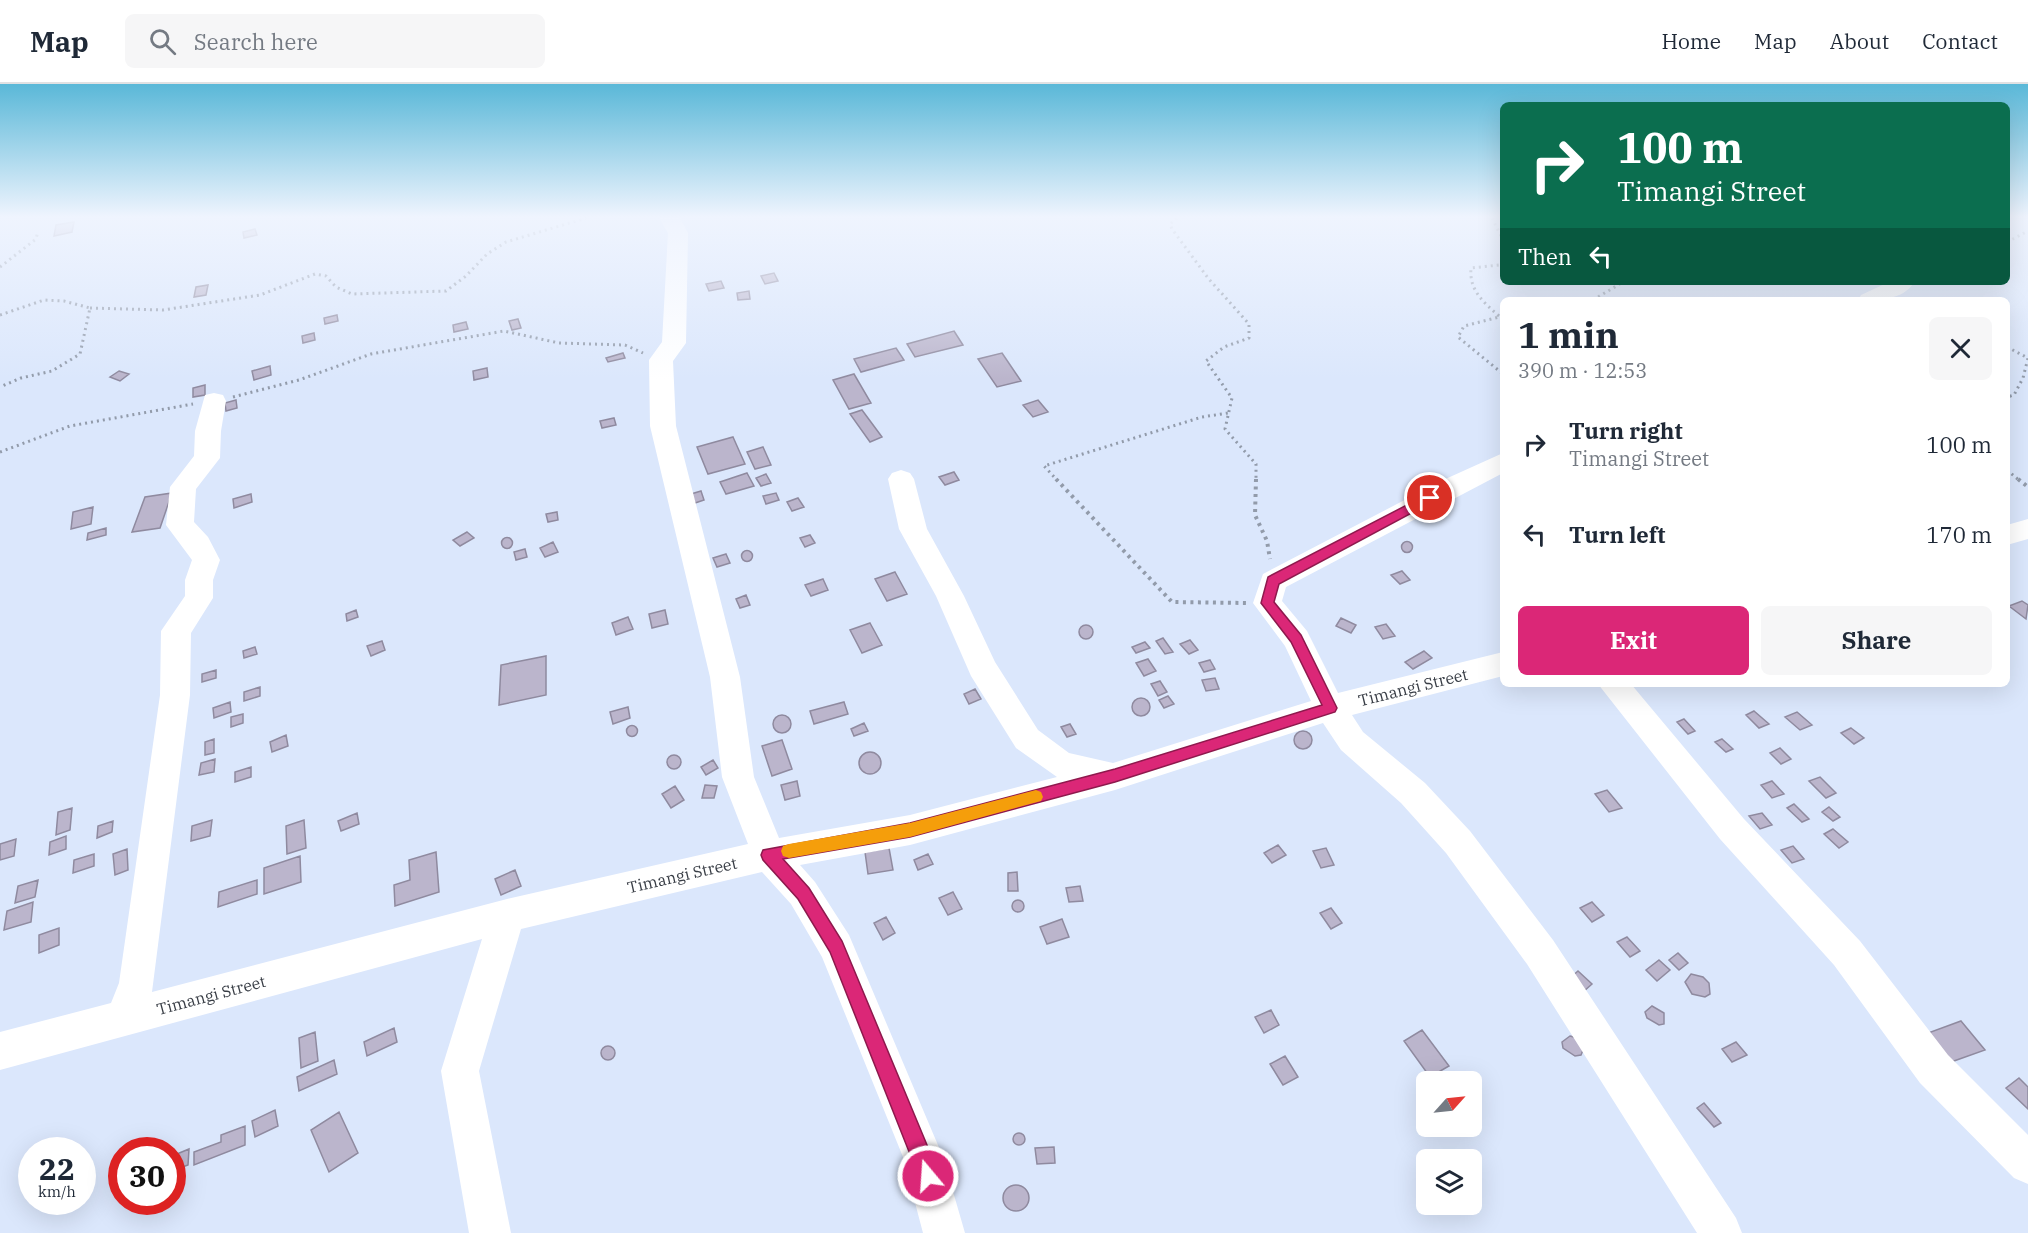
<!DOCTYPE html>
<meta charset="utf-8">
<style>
body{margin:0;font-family:"IBM Plex Serif",serif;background:#f6f6f7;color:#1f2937;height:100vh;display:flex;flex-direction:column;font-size:22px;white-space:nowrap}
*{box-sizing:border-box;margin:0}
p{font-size:20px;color:#747a83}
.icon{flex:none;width:33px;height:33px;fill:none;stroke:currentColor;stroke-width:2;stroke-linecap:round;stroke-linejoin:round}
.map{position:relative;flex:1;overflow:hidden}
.sheet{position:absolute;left:1500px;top:213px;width:510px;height:390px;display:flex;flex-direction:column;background:#fff;border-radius:9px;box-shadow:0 6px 24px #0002}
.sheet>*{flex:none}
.banner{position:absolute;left:1500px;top:18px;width:510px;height:183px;border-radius:9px;box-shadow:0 6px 24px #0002;background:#0b6e4f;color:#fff;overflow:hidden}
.needle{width:39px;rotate:63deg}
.buttons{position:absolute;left:1416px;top:987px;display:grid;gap:12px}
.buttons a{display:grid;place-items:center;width:66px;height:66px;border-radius:9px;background:#fff;box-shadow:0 6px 24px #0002;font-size:30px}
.speed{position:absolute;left:18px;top:1053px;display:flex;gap:12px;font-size:30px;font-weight:700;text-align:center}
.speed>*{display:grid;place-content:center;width:78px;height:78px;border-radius:50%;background:#fff;box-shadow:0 6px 24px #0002;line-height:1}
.speed small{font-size:15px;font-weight:400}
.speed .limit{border:9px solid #d22;background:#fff;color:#111}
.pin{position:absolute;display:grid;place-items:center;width:51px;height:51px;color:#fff;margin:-26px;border:3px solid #fff;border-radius:50%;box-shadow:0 2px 6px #0007}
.me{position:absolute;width:66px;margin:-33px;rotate:342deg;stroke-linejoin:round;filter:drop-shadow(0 0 4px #0008)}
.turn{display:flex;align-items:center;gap:21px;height:126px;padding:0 18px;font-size:27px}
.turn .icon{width:78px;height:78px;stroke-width:2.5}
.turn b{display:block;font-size:42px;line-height:51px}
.then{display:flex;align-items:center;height:57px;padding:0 18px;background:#0003;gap:12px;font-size:22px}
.round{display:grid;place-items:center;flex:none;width:63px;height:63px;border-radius:9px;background:#f6f6f7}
.summary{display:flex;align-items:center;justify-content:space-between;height:102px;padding:0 18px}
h1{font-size:36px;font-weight:700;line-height:45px}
.cta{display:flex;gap:12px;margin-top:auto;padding:12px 18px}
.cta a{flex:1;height:69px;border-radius:9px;background:#db2777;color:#fff;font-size:24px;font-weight:700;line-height:69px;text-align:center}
.cta a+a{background:#f6f6f7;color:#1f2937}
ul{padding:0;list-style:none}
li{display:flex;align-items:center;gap:18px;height:90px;padding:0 18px}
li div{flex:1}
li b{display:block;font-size:22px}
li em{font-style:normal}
header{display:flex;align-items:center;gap:36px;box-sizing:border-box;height:84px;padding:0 30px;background:#fff;border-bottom:2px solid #e0e1e3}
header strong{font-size:28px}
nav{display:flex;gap:33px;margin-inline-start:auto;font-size:21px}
.search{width:420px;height:54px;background:#f6f6f7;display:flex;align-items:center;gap:15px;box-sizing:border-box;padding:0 21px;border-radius:9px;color:#747a83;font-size:22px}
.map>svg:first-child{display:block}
.building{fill:#bbb5cc;stroke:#8f8a9f;stroke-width:1.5}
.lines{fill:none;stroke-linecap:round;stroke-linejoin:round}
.path-far1{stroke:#929baa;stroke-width:3;stroke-dasharray:2 4;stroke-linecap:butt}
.path{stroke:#929baa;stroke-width:4;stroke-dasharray:3 4.5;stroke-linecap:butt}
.minor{fill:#fff;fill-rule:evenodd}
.route{fill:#db2777;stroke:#8e194d;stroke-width:1.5}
.slow{fill:#f59e0b}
.labels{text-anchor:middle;stroke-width:4.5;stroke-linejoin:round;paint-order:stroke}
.street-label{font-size:16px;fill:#383d45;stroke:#fff}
</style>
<header>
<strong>Map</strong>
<div class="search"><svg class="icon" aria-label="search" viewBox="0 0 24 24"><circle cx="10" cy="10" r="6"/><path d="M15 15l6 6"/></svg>Search here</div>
<nav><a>Home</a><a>Map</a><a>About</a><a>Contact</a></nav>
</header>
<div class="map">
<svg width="2028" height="1149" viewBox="0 0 2028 1149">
<rect width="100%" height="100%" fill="#dbe7fc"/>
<path class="building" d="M74,138L72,148L54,152L56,141Z
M255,145L257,151L244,154L243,148Z
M774,189L778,197L765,200L761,192Z
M721,197L724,204L709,207L706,200Z
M208,201L206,211L194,213L196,203Z
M749,207L750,215L738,216L737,209Z
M337,231L338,237L325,240L324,234Z
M518,235L521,244L512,246L509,237Z
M466,238L468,245L454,248L453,241Z
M954,247L963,261L915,273L907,260Z
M314,249L315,256L303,259L302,252Z
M896,264L904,276L861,288L854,275Z
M623,269L625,274L608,278L606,274Z
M1002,269L1021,297L997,303L978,275Z
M270,282L271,291L254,296L252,287Z
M487,284L488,293L474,296L473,287Z
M119,287L129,290L120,297L110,293Z
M854,290L871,319L849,325L833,296Z
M205,301V311L193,313V304Z
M236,316L237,324L226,327L225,319Z
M1038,316L1048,328L1033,333L1023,321Z
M862,326L882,353L870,358L850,330Z
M614,334L616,341L602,344L600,337Z
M733,353L745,380L708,390L697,363Z
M763,363L771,381L755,385L747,368Z
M954,388L959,396L945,401L939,393Z
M747,389L754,402L726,410L720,398Z
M766,390L771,399L761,402L756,394Z
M701,407L704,416L695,419L691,410Z
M172,409L160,444L132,448L145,413Z
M776,409L779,416L766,420L763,412Z
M251,410L252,418L234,424L233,415Z
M798,414L804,423L792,427L787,418Z
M93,423L91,440L71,445L73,428Z
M557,428L558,436L548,438L546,430Z
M106,444V451L87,456L88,449Z
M467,448L474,454L460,462L453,456Z
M810,451L815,459L805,463L800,454Z
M501.5 459a5.5 5.5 0 1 1 11 0a5.5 5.5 0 1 1-11 0Z
M1401.5 463a5.5 5.5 0 1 1 11 0a5.5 5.5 0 1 1-11 0Z
M553,458L558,468L545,473L540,464Z
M525,465L527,473L516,476L514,468Z
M741.5 472a5.5 5.5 0 1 1 11 0a5.5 5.5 0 1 1-11 0Z
M726,470L730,479L717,483L713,474Z
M1402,487L1410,496L1400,500L1391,491Z
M895,488L907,510L887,517L875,495Z
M823,495L828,506L811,512L805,501Z
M746,511L750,521L740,524L736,515Z
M2022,517L2028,521L2026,535L2009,522Z
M356,526L358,533L347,537L346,530Z
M665,526L668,540L652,544L649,530Z
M628,533L633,545L616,551L612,539Z
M1341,534L1356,541L1351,549L1336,542Z
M870,539L882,561L862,569L850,546Z
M1386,540L1395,552L1383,555L1375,543Z
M1079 548a7 7 0 1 1 14 0a7 7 0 1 1-14 0Z
M1163,554L1173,568L1165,570L1156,557Z
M1190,556L1198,566L1189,570L1180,560Z
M382,557L385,566L371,572L367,562Z
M1145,558L1150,564L1136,569L1132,563Z
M255,563L257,570L244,574L243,567Z
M1424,567L1432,574L1413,585L1405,578Z
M546,572V611L499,621L501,581Z
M1148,575L1156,587L1144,592L1136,579Z
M1210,576L1215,585L1204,588L1199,579Z
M216,586V594L202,598V590Z
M1215,594L1219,605L1206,607L1202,596Z
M1160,597L1167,608L1158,612L1151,600Z
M260,603V612L244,617V608Z
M975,605L981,615L969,620L964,610Z
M1168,612L1174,620L1164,624L1159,616Z
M1132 623a9 9 0 1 1 18 0a9 9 0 1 1-18 0Z
M230,618L231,628L214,634L213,624Z
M844,618L848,630L814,640L810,627Z
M628,623L630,634L613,640L610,628Z
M1754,627L1769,640L1759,644L1746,631Z
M1797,628L1812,641L1800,646L1785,633Z
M243,630V639L231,643V633Z
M773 640a9 9 0 1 1 18 0a9 9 0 1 1-18 0Z
M1684,635L1695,647L1688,650L1677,638Z
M864,639L868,647L854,652L851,645Z
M1070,640L1076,650L1067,653L1061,643Z
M626.5 647a5.5 5.5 0 1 1 11 0a5.5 5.5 0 1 1-11 0Z
M1851,644L1864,654L1854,660L1841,649Z
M1294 656a9 9 0 1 1 18 0a9 9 0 1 1-18 0Z
M286,651L288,662L272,668L270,658Z
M214,655V669L205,671V658Z
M1722,655L1733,665L1726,668L1715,658Z
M782,656L792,685L772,692L762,662Z
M1780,664L1791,675L1781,680L1770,669Z
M859 679a11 11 0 1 1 22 0a11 11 0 1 1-22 0Z
M667 678a7 7 0 1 1 14 0a7 7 0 1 1-14 0Z
M215,675L214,688L199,691L201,679Z
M713,676L718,684L706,691L701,683Z
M251,683V693L235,698V688Z
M1820,693L1836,709L1826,714L1809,697Z
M797,697L800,712L785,716L781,701Z
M1772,697L1784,710L1772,714L1761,701Z
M705,701L717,702L714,714H702Z
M675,702L684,716L671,724L662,710Z
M1607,706L1622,724L1609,728L1595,710Z
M1794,720L1809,735L1802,738L1787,724Z
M1829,723L1840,733L1833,737L1822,728Z
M72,724L70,746L56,751L58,728Z
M357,729L359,740L341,747L338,737Z
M1762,729L1772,741L1760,745L1749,732Z
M212,736L210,752L191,757L192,742Z
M304,736L306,764L287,770L286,742Z
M113,737L112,748L97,754L98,742Z
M1833,745L1848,758L1839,764L1824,750Z
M66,752V765L49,771L50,758Z
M16,755L14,772L0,776V760Z
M1278,761L1286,771L1272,779L1264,769Z
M1793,762L1804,775L1792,779L1781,766Z
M889,764L893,786L868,790L865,768Z
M1326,764L1334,781L1321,784L1313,767Z
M127,765L128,786L115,791L113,770Z
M436,768L439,808L395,822L394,801L410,796L409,776Z
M94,770V782L73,789L74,776Z
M928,770L933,780L918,786L914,776Z
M300,772L301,798L264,810V784Z
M515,786L521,802L501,811L495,795Z
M1017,788L1018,807H1008V789Z
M38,796L35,813L15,819L18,802Z
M257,796V810L218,823L219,808Z
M1080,802L1083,817L1069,818L1066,804Z
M953,808L962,825L948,831L939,814Z
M1012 822a6 6 0 1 1 12 0a6 6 0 1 1-12 0Z
M33,818L31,838L4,846L7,827Z
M1592,818L1604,831L1592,838L1580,824Z
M1331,824L1342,839L1331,845L1320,829Z
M886,833L895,849L883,856L874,839Z
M1062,835L1069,853L1047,860L1040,843Z
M59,844V861L39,869V851Z
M1627,853L1640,867L1630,873L1617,858Z
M1678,869L1688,879L1679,886L1669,876Z
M1659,876L1670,886L1657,897L1646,886Z
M1578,887L1592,900L1583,908L1569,895Z
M1691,890L1703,893L1709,899L1710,910L1705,913L1692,910L1685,898Z
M1652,922L1664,929V940L1659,941L1647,934L1645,928Z
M1271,926L1279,941L1264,949L1255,933Z
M1961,937L1985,966L1951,978L1928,949Z
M394,944L397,958L367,972L364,958Z
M1422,946L1449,982L1430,993L1404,957Z
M315,948L318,977L301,984L299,954Z
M1570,952L1577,954L1583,966L1581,971L1575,972L1563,964L1562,958Z
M1736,958L1747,971L1732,978L1722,965Z
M601 969a7 7 0 1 1 14 0a7 7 0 1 1-14 0Z
M1285,972L1298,993L1283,1001L1270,980Z
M334,976L337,990L299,1007L297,993Z
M2019,994L2028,1003V1025L2006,1004Z
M1704,1019L1721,1039L1714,1043L1697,1024Z
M275,1026L278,1042L255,1053L252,1037Z
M339,1028L358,1069L329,1088L311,1046Z
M245,1042V1061L194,1081V1068L221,1058V1051Z
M1013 1055a6 6 0 1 1 12 0a6 6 0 1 1-12 0Z
M1054,1063L1055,1079L1037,1080L1035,1064Z
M189,1065L188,1081L172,1087V1072Z
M1003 1114a13 13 0 1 1 26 0a13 13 0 1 1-26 0Z"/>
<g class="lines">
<path class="path-far1" d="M1177,134L1170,140L1172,145L1208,194L1249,240V254L1224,263L1206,277L1232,314L1225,345L1256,380V397
M1492,134L1503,156
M2007,158L2028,147
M0,183L36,155L38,147
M1593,216L1623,198
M90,224L163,226L260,211L315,190L326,192L336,203L352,210L446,207L466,192L487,170L506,158L586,134
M0,231L44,216L64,217L90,224L80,270L52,287L21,294L0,303
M1499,232C1483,218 1469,206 1471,184L1499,181L1503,177
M1503,232L1464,242L1458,253L1503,290
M2007,263L2028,274L2023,294L2014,311L2007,313
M233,313L299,296L371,270L504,247L559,259L625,261L643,269
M0,368L70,342L193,320
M2007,386L2020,397
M1058,397L1044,382L1202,333L1228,329"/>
<path class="path" d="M1056,395L1172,518L1246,519
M1256,395L1255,431L1267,457L1270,475
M2018,395L2028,403"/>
<path class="minor" d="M659,134H680L688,149L686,259L673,277L676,342L740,593L754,693L779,754L910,731L1057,693L1016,664L971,592L936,512L899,445L888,395L892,389L901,386L910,389L914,395L927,445L964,512L995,578L1038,646L1069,669L1113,679L1311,617L1285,562L1253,519L1263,490L1441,397L1503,369V389L1286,503L1282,517L1307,547L1338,609L1503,568V592L1352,631L1363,648L1425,699L1470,747L1553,856L1736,1134L1742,1149H1697L1527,880L1446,769L1401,719L1341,666L1323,639L1115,706L910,761L800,781L815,798L849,851L943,1073L965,1149H923L903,1073L822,873L791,820L762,788L521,845L479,987L511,1149H469L441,987L482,855L0,986V948L111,919L119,899L160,611L161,547L185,512V496L192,476L166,441L170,403L194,372L195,347L205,311L214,309L223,311L226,317L221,347L220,374L196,405L194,438L208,453L220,476L213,496V514L191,549L190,611L152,908L507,815L748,760L722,693L710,593L650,342L649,276L662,258L668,149Z
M1889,198L1913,200C1901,217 1876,216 1858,216L1861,211Z
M2028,435V455L2007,461V441Z
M1598,600H1631L1744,735L1860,857L1948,971L2028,1051V1100L2014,1094L1920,999L1834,881L1720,755Z"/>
</g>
<linearGradient id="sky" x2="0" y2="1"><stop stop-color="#5ab8d8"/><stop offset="0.45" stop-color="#eff4fe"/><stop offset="1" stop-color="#eff4fe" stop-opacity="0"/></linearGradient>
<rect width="2028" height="295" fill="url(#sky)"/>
<path class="route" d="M1430,409L1436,414L1434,417L1279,500L1274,518L1301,551L1337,624L1335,628L1115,698L910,753L783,775L809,804L842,857L932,1073L937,1092L934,1098L928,1101L921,1098L830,868L798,815L763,776L761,771L763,766L910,739L1115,685L1322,621L1291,558L1261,519L1268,493Z"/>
<path class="slow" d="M1036,706L1041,708L1043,713L1041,717L910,753L789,774L783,772L781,767L783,762L789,760L910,739Z"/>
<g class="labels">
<g class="street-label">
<text transform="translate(1413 603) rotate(-14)" y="6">Timangi Street</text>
<text transform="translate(682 791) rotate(-13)" y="6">Timangi Street</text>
<text transform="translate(211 911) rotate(-15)" y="6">Timangi Street</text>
</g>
</g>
</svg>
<div class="buttons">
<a><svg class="needle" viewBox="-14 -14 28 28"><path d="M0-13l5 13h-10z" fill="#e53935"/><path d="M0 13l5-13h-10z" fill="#747a83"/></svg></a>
<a><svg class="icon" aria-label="layers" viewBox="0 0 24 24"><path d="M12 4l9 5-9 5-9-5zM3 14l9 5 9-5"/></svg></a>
</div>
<div class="speed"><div>22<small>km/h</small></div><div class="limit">30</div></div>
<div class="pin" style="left:1430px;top:414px;background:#d93025"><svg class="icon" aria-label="arrive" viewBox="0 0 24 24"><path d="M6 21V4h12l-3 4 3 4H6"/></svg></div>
<svg class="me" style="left:928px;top:1092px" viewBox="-20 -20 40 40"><circle r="17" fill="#db2777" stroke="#fff" stroke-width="3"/><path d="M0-11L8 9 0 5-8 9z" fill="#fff"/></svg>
<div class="banner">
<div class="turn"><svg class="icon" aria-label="right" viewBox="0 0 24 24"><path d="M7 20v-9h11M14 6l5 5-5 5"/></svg><div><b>100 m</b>Timangi Street</div></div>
<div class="then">Then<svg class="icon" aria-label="left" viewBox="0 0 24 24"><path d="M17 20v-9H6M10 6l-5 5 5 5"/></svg></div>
</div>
<section class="sheet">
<div class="summary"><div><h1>1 min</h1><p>390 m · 12:53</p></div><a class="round"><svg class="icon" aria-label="close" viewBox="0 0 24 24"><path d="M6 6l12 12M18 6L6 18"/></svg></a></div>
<ul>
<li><svg class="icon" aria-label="right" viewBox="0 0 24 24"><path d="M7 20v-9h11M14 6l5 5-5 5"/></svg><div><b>Turn right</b><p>Timangi Street</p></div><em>100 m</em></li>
<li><svg class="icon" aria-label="left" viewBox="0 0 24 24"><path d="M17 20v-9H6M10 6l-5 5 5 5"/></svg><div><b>Turn left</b></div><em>170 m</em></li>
</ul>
<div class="cta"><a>Exit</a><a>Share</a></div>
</section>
</div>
